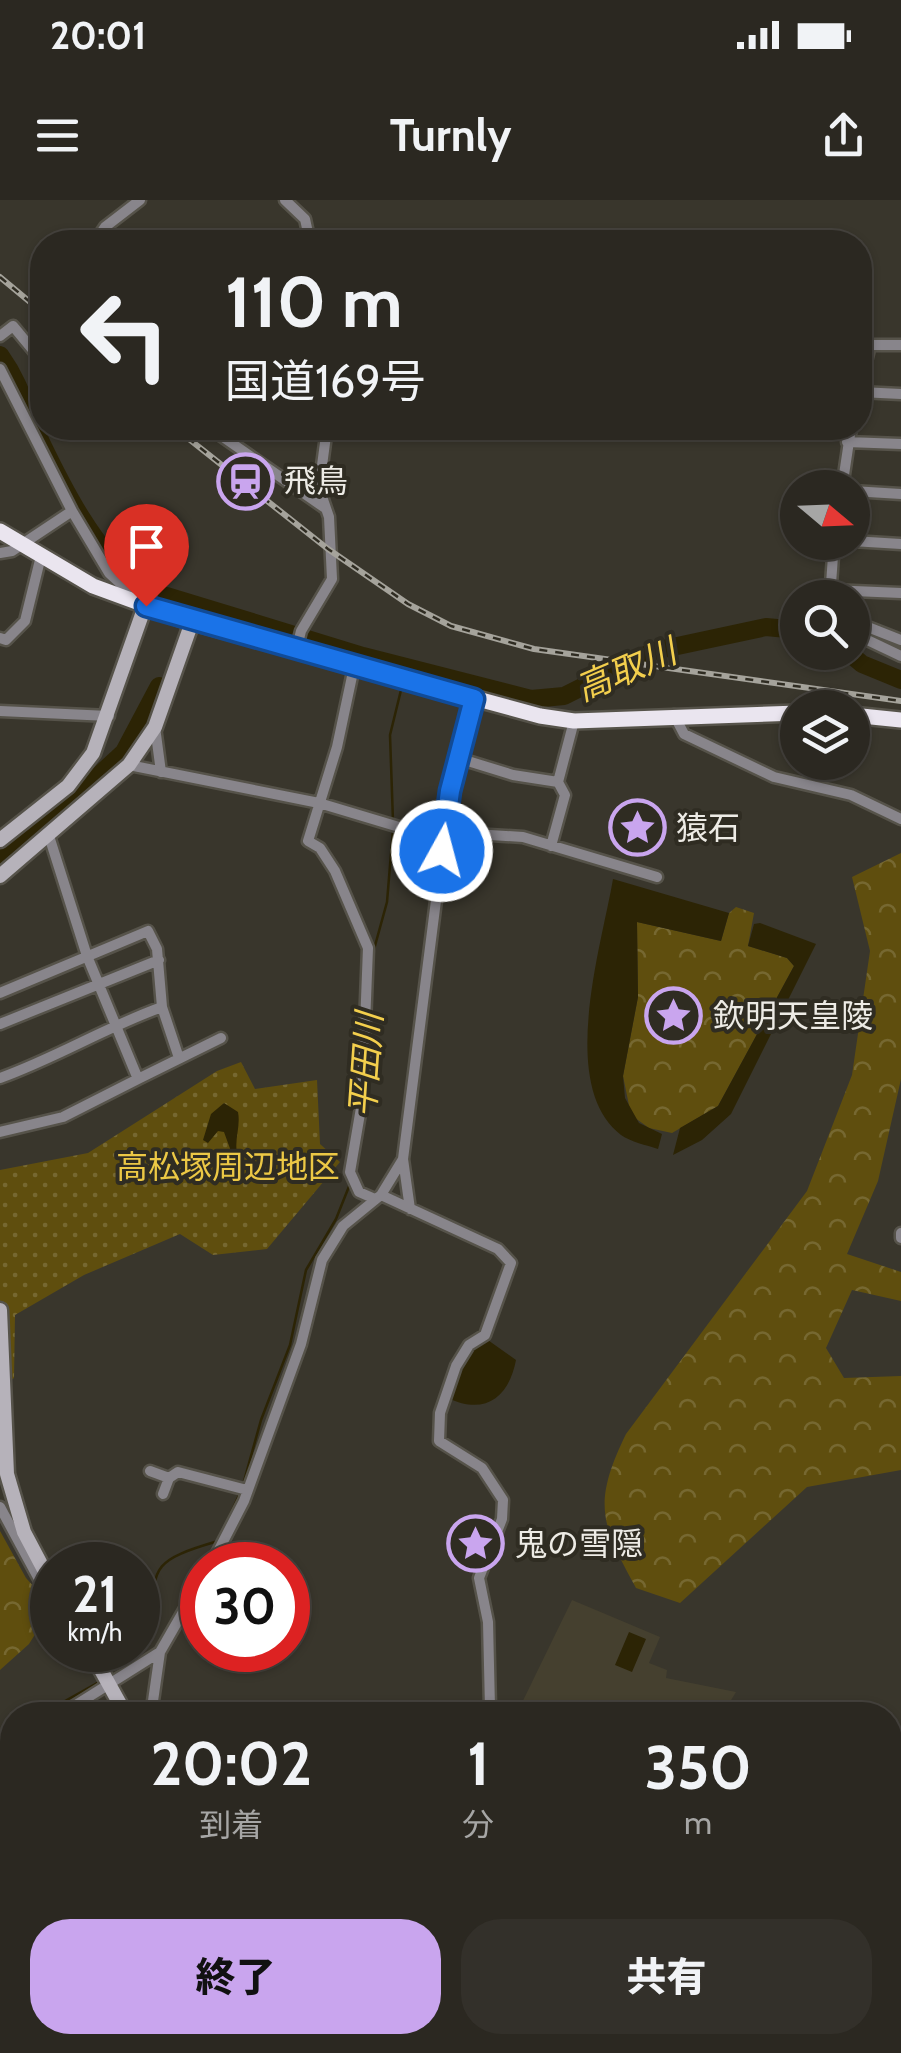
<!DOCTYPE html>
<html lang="ja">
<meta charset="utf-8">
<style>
body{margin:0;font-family:Cabin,"Noto Sans JP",sans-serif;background:#33302a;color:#f1f3f6;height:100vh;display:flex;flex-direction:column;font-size:38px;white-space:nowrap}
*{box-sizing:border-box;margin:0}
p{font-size:32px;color:#a6a6a5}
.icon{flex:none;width:55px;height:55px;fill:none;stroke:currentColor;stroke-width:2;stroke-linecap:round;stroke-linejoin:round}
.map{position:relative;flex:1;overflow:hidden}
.details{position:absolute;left:0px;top:1502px;width:902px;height:352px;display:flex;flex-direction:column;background:#2b2821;border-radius:40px 40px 0 0;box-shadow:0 2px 8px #0004,0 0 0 2px #47443f}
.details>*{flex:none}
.top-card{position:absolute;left:30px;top:30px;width:842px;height:210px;border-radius:40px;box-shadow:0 2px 8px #0004,0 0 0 2px #47443f;background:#2b2821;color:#f1f3f6;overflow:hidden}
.needle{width:65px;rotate:109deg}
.controls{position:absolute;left:780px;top:270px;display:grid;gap:20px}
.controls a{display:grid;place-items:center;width:90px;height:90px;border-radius:50%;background:#2b2821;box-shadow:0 2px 8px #0004,0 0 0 2px #47443f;font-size:50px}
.speed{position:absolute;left:30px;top:1342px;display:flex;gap:20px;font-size:50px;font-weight:700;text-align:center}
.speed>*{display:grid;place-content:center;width:130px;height:130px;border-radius:50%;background:#2b2821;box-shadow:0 2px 8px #0004,0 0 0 2px #47443f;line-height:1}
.speed small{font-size:25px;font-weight:400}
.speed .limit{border:15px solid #d22;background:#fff;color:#111}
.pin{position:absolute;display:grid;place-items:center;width:85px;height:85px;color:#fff;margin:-102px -42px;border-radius:50% 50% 50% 0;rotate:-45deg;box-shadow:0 0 10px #0007}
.pin .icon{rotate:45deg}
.me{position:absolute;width:110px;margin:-55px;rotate:7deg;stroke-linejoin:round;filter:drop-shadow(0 0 8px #0008)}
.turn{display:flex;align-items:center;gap:35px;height:210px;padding:0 30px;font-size:45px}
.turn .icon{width:130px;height:130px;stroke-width:2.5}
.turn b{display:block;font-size:70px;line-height:85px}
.eta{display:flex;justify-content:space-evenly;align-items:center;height:170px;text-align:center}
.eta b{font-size:60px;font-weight:800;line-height:70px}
.button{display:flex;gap:20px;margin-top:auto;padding:20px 30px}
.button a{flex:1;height:115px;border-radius:40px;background:#c9a5ee;color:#111;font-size:40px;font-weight:800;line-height:115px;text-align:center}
.button a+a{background:#33302a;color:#f1f3f6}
.status{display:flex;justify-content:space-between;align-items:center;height:70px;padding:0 50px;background:#2b2821;direction:ltr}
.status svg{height:28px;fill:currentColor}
header{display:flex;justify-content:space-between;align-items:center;height:130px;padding:0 30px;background:#2b2821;font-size:45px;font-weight:800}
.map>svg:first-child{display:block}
.built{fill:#45402f}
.forest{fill:url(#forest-crowns)}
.park{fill:url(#park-dots)}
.water{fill:#2c2405}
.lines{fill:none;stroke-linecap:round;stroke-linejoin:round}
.stream{stroke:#2c2405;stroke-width:2.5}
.river{stroke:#2c2405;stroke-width:18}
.minor-casing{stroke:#56534a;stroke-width:15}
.tertiary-casing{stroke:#56534a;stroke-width:18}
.secondary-casing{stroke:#56534a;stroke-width:19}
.trunk-casing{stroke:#56534a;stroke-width:20}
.minor{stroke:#88858b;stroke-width:10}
.tertiary{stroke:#88858b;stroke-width:12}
.secondary{stroke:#b6b2ba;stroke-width:14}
.trunk{stroke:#eae5ef;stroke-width:15}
.rail-casing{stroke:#a5a39b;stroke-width:6}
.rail{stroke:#2f2c22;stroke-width:2.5;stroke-dasharray:8;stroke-linecap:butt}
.route-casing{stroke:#114b97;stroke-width:25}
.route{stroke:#1a73e8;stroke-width:18}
.labels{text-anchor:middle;stroke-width:8;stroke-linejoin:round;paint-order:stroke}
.poi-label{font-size:32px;fill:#edebe5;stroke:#2f2c22;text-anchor:start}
.park-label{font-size:32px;fill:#ecc845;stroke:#2f2c22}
.water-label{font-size:35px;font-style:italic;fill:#f3cf4d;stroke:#2f2c22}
</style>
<div class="status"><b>20:01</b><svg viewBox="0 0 49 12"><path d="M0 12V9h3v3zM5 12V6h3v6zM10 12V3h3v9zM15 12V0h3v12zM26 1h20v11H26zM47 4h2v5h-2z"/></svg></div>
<header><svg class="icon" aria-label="menu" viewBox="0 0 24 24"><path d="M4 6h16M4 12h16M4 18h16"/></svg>Turnly<svg class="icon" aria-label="share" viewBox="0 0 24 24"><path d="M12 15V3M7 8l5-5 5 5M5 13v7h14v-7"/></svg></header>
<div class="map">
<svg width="901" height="1853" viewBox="0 0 901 1853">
<defs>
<pattern id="forest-crowns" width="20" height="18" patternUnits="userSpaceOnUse" patternTransform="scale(2.5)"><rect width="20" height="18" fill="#5f4e0e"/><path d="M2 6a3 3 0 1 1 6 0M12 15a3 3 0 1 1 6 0" fill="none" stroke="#766831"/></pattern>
<pattern id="park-dots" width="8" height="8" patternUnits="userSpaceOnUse" patternTransform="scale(2.5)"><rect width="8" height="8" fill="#5f4e0e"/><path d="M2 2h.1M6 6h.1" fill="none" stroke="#766831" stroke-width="1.8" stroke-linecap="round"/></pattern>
</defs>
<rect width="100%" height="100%" fill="#39362c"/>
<path class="built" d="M572,1400L660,1437L649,1463L667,1470L666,1478L736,1492L722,1515H516Z"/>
<path class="forest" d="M901,653V879L878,981L847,1054L901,1072V1101L852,1090L826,1148L844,1178L901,1176V1270L807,1287L680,1403L636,1388C601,1324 592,1304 626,1234L807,991L852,875L870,751L852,677Z
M736,707L754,713L748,746L787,758L794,766L718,906L672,933L649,928L631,915L623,876L638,797L637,722L721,741L729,713Z
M0,1331L26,1378L52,1407L29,1444L0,1470Z"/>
<path class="park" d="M241,862L255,889L317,880L320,944L340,962L267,1049L213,1055L180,1034L84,1075L15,1115L14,1178L0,1188V970L88,953L217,871Z"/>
<path class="water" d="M613,679L729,713L721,741L637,722L638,797L623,876L625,898L639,923L662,934L658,949C646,945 631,942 621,935C557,886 602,745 613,679Z
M760,723L816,744L731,914L702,940L673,955L680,928L718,906L794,766L787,758L748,746L754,724Z
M224,903L238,912C241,928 233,941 238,957L232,954L224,932L218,931L208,943L203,940L211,914Z
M485,1138L516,1160C509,1197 485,1216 448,1198C454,1174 466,1152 485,1138Z
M629,1432L646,1439L632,1472L615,1465Z"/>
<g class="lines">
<path class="stream" d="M393,621L390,535L402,486
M373,753L387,702L393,629
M358,957L366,906
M243,1285L261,1220L290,1145L306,1070L336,1019L350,984
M151,1441C156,1368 143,1363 218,1341L240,1293
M114,1474L132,1461
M40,1515L99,1482
M0,1534L12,1527"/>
<path class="river" d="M0,155C24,189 24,208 40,240C64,290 94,349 137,384
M167,396L363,456L531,499L564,496L654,451L766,427L798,430
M848,452L862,464L901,480
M0,658L55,616L124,552L159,486"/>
<defs>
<path id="minor" d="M285,0L305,19L310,42
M95,42L105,27L140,0
M0,136L13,126L42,161
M0,169L72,311L109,373L145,406L155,379L180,354L181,337L148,314L135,319L133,332L155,379
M860,187L870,145H901
M860,192L901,194
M210,228L325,308
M847,242L901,244
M842,288L851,228
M852,291L901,294
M852,341L901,344
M0,353L12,351L72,311
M830,390L901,393
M830,398L834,342
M855,422L861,437L901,456
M855,422L901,440
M0,438L6,440L25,421L41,356
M296,451L301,431L332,379L329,317L319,288L327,228
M354,467L337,547L308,641L320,648L335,671L368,748L362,902L350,972L359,992L375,999
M0,511L109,516
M674,515L684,534L774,577L851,595L901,619
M155,527L161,572
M458,558L513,575L558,582L565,595L551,646
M129,565L319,603L409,630L523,637L657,677
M558,582L574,521
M0,793L148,731L157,749L162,807L179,858
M0,824L159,760
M0,878C56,858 106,827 162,807
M138,879L221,838
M0,932L63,917L138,879L87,756L49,636
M403,959L410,1009
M381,995L498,1049L511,1063L485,1135L469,1145L456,1166L440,1213L439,1241L482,1268L503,1300L502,1319L479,1378L488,1422L490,1508L494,1515
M901,1033V1038
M150,1271L169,1278
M163,1294L169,1278L178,1272L247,1290
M0,1307L46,1392L52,1394
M211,1365L244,1301L301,1144L322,1060L343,1026L381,995L403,959L450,591L474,499
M60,1515L160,1452
M151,1515L160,1452L202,1379
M0,1549L12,1542
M890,1816L901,1786
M487,1853L490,1842
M659,1853L661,1842"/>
<path id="tertiary" d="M890,1785L901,1789"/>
<path id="secondary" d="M0,640L68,586L93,553L145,406
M0,676L129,565L155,527L192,422
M0,1110L7,1274L24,1332L52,1385
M90,1450L126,1515
M890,1705L901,1674
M360,1842L385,1853
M802,1853L809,1842"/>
<path id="trunk" d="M0,331L93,386L183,419L540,516L574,521L798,513
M852,515L901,520"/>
</defs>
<use href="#minor" class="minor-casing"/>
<use href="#tertiary" class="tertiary-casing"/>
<use href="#secondary" class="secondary-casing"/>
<use href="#trunk" class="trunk-casing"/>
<use href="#minor" class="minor"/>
<use href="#tertiary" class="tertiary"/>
<use href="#secondary" class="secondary"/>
<use href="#trunk" class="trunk"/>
<defs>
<path id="rail" d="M0,77L42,112
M175,228L328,349L408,404L451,426L534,449L901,501"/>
</defs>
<use href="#rail" class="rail-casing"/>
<use href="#rail" class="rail"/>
</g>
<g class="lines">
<defs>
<path id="route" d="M146,406L474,499L450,591L442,651"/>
</defs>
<use href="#route" class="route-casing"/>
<use href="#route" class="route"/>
</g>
<defs>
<symbol id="station-ring" viewBox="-11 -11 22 22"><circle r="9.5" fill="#2f2c22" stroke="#c9a5ee" stroke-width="1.5"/><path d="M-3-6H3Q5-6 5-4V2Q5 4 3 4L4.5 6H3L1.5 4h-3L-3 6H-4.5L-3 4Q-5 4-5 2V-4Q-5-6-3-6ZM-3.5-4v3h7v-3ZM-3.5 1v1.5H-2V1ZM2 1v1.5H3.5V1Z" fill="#c9a5ee"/></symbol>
<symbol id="sight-ring" viewBox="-11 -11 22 22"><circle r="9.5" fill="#2f2c22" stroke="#c9a5ee" stroke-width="1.5"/><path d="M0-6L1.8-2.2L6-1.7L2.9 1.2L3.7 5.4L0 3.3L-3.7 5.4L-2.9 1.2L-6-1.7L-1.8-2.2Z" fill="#c9a5ee"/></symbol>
</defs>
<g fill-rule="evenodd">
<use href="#station-ring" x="214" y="250" width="63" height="63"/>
<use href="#sight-ring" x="606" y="596" width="63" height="63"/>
<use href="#sight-ring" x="642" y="784" width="63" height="63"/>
<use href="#sight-ring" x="444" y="1312" width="63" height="63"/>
</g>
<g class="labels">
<g class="poi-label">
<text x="284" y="292">飛鳥</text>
<text x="676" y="639">猿石</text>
<text x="713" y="827">欽明天皇陵</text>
<text x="515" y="1355">鬼の雪隠</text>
</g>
<g class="park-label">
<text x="228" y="978">高松塚周辺地区</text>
</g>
<g class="water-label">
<text transform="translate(626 470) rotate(-23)" y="12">高取川</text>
<text transform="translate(366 865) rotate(-86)" y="12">平田川</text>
</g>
</g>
</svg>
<div class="controls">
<a><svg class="needle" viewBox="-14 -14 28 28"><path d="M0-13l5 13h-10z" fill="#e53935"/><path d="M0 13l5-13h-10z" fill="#a6a6a5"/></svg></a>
<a><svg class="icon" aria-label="search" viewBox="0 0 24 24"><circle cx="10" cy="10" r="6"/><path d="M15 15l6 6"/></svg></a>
<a><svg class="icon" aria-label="layers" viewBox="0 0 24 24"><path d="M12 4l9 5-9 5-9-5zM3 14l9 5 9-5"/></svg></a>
</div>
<div class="speed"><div>21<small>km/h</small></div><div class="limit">30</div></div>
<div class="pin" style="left:146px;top:406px;background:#d93025"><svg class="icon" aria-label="arrive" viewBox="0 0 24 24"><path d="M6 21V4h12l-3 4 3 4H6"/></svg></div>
<svg class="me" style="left:442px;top:651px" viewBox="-20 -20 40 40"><circle r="17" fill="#1a73e8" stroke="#fff" stroke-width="3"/><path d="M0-11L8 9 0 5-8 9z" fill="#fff"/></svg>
<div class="top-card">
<div class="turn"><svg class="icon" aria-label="left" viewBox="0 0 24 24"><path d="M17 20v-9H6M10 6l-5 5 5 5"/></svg><div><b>110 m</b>国道169号</div></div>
</div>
<section class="details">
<div class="eta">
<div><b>20:02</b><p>到着</p></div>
<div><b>1</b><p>分</p></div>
<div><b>350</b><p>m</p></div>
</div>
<div class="button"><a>終了</a><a>共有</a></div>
</section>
</div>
